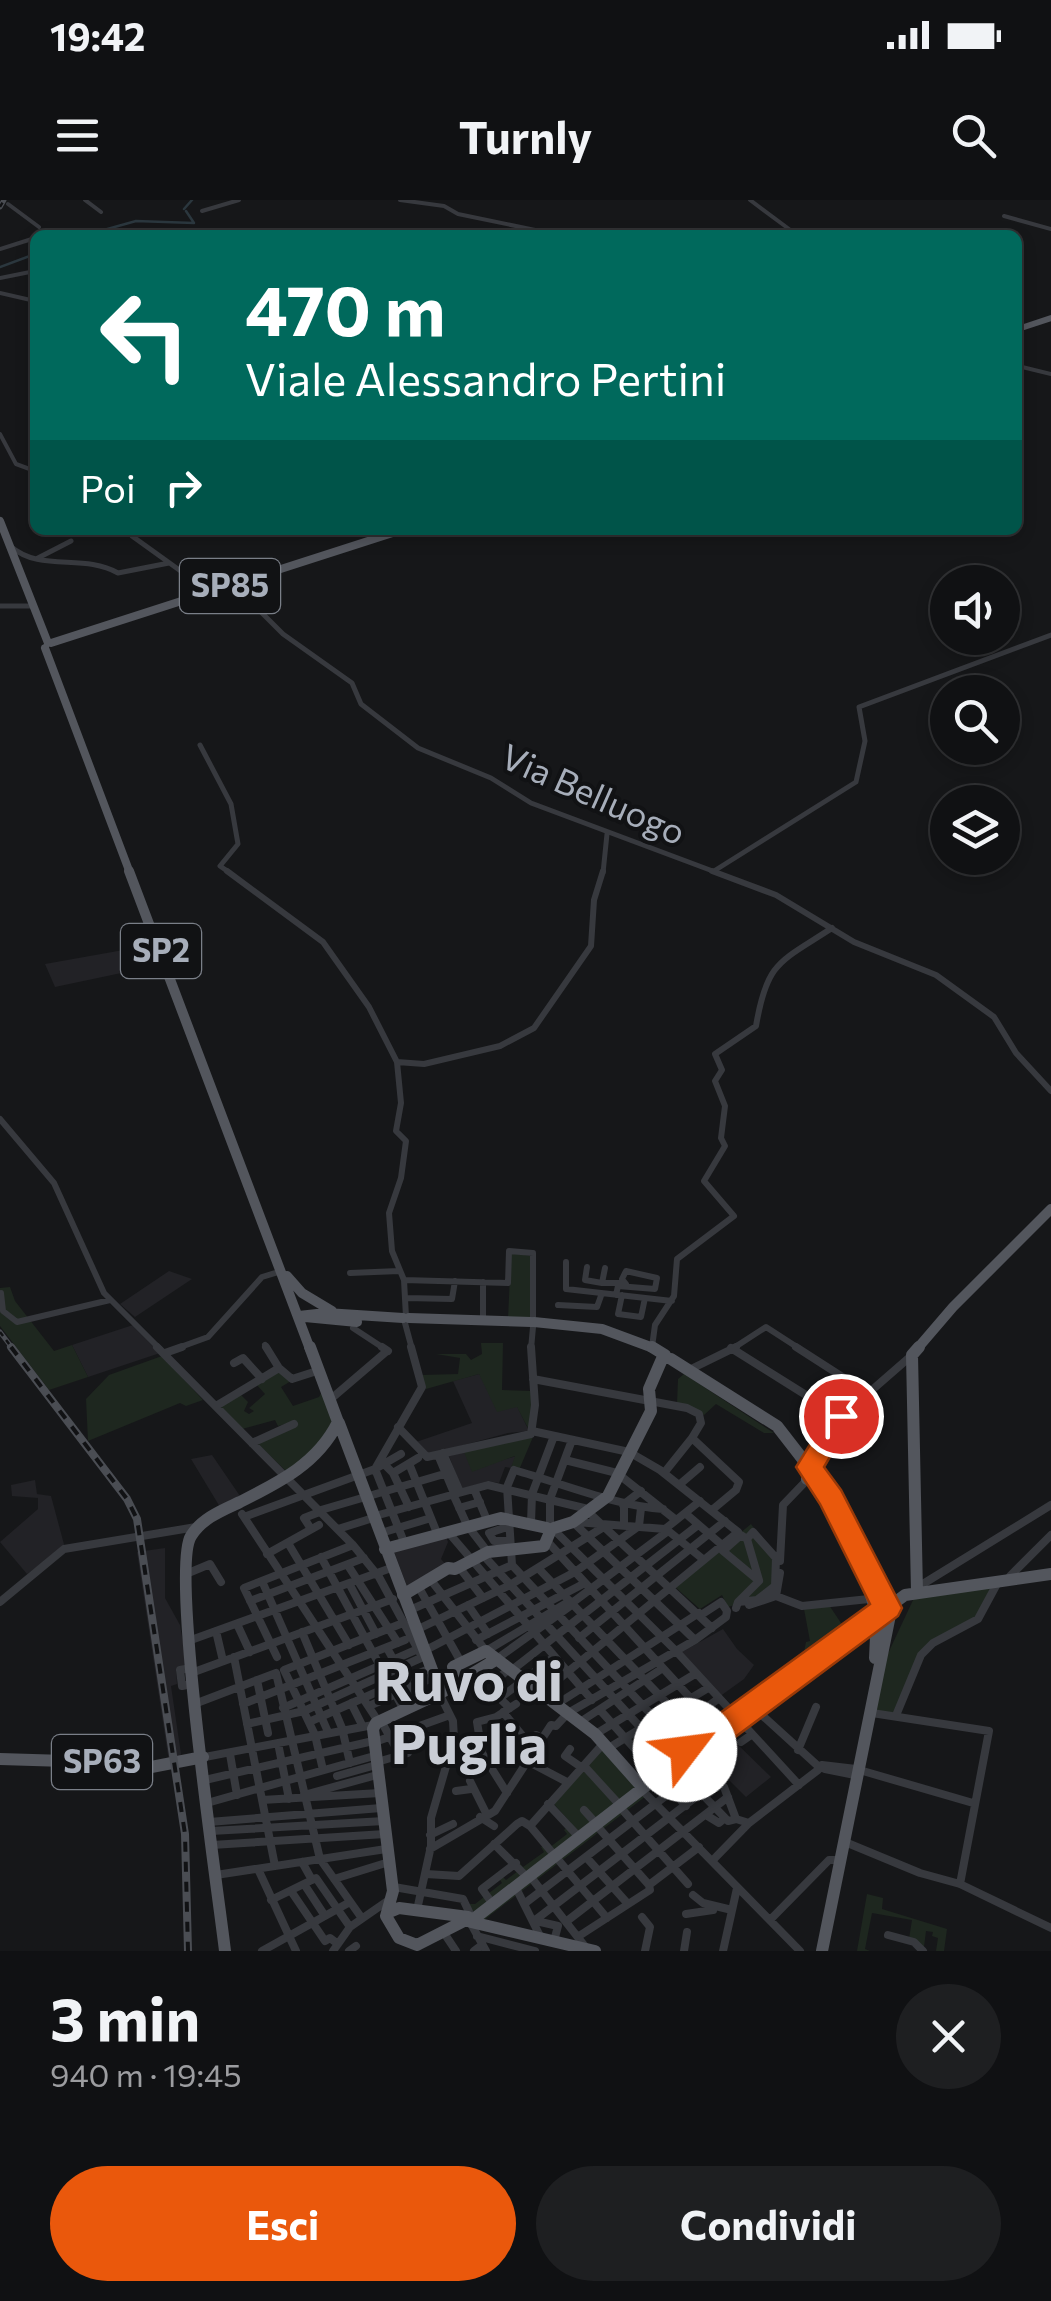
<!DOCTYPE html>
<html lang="it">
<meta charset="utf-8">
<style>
body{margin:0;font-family:Commissioner,sans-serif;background:#1e1f21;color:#f1f3f6;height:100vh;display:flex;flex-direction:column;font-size:38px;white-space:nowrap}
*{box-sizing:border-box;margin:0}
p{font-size:32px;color:#9c9da0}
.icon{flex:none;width:55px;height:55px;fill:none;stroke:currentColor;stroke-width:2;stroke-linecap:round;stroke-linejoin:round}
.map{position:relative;height:1751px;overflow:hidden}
.details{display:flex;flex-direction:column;background:#101113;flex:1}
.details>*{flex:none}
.guide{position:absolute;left:30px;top:30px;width:992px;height:305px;border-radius:15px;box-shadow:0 5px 15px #0003,0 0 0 2px #303133;background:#00695c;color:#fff;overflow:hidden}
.buttons{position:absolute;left:930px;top:365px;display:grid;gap:20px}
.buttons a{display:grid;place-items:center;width:90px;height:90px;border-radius:50%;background:#101113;box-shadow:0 5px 15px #0003,0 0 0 2px #303133;font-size:50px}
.pin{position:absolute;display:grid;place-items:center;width:85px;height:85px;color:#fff;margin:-42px;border:5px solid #fff;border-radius:50%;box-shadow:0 2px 10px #0007}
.me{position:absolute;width:110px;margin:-55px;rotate:60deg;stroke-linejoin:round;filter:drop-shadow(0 0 8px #0008)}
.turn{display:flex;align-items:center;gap:35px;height:210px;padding:0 50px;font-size:45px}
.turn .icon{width:130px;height:130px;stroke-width:2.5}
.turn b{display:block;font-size:70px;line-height:85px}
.then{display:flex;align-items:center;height:95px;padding:0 50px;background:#0003;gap:20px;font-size:38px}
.round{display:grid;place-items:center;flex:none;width:105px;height:105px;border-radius:52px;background:#1e1f21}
.head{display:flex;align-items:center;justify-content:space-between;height:170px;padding:0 50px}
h1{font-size:60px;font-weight:700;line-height:75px}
.primary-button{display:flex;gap:20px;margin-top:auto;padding:20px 50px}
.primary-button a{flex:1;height:115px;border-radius:60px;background:#ea580c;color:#fff;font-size:40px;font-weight:700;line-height:115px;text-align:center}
.primary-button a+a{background:#1e1f21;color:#f1f3f6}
.status{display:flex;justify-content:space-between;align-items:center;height:70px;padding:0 50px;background:#101113;direction:ltr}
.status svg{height:28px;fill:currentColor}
header{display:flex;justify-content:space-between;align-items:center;height:130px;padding:0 50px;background:#101113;font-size:45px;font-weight:700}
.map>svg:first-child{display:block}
.built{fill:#222226}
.green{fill:#1e271f}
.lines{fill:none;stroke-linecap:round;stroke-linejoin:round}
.stream{stroke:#2b373e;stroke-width:2.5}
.minor-far3{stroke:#37393e;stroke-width:4}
.minor-far2{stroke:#37393e;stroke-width:5}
.minor-far1{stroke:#37393e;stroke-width:6}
.minor{stroke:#37393e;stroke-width:8}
.major-far3{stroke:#53565d;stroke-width:6}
.major-far2{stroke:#53565d;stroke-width:8}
.major-far1{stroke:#53565d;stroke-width:10}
.major{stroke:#53565d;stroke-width:12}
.rail-far1-casing{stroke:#4a4d53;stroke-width:5}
.rail-casing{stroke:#4a4d53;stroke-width:8}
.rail-far1{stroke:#111214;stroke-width:2.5;stroke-dasharray:5;stroke-linecap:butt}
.rail{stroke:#111214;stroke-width:4;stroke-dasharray:10;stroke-linecap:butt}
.route{fill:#ea580c;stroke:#983908;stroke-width:2.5}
.labels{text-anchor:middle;stroke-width:8;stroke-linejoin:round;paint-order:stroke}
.shield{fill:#111214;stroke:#7a7f88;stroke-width:2.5}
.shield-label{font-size:32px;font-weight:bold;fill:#a7aeba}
.street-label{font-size:35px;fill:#a7aeba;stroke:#111214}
.near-district-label{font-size:55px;font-weight:bold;fill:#c9cdd5;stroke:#111214}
</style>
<div class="status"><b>19:42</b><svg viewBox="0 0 49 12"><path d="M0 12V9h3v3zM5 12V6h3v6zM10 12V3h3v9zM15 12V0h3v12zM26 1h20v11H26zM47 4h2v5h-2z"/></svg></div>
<header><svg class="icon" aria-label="menu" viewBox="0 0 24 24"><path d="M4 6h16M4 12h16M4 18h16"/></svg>Turnly<svg class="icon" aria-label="search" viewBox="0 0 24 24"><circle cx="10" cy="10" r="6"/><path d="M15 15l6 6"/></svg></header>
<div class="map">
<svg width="1051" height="1751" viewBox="0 0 1051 1751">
<rect width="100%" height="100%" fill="#161719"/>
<path class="built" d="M129,749L133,760L160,754L164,764L55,787L45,764Z
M169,1071L192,1079L135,1117L120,1104Z
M133,1125L160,1153L88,1177L72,1145Z
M479,1174L517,1206L529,1231L508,1233L427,1255L416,1242L472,1223L453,1181Z
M464,1252L480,1267L516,1256L511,1268L505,1267L499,1283L488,1281L462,1289L449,1256Z
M212,1255L240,1296L220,1307L191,1259Z
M35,1280L37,1294L51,1296L65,1348L27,1374L0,1342L38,1309V1298L12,1296L11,1285Z
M445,1334L448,1342L441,1359L446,1365L408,1389L393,1349Z
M165,1348V1398L180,1425L187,1465L176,1468L177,1484L171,1486L181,1554L178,1561L169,1562L137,1352Z
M723,1429L737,1449L754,1465L744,1479L719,1497L680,1453Z
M729,1536L771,1577L746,1597L729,1580L724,1584L698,1556Z"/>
<path class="green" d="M511,1053L531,1056V1118L508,1119Z
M10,1087L15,1101L54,1151L72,1145L88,1177L49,1190L0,1126V1088Z
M481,1143H503L502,1190L531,1191L534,1198L529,1230L517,1207L497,1212L479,1174L426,1189L422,1175L458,1174L460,1158L436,1154H466L471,1160L482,1154Z
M162,1156L203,1200L186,1206L180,1203L88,1241L86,1199L109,1175Z
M279,1171L291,1181L281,1187L293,1206L319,1197L323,1190L332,1219L329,1240L286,1271L256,1242L293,1222L278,1226L275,1220L242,1229L220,1206L240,1194L248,1202L244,1211L249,1214L254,1211L249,1208L265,1194L256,1184Z
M684,1174L774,1233H764L716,1204L704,1215L677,1204L678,1179Z
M533,1237L519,1270L511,1268L515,1256L472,1272L464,1252Z
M751,1324L774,1355L775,1390L770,1395L728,1407L722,1395L700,1409L675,1387Z
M989,1387L991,1390L975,1419L935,1440L913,1467L895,1515L875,1512L884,1462L914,1398Z
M829,1405L845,1429L810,1454L804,1452L806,1442L810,1441L804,1409Z
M602,1549L646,1596L484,1720L465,1704H475L502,1683L498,1677L501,1675L506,1680L518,1671L519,1662L523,1667L544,1652L541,1647L546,1644L549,1648L567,1634L564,1630L571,1623L554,1604Z
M867,1694L883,1698L882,1709L947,1729L944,1751H936L938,1738L932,1736L933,1732L926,1731L924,1747L909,1739L912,1720L872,1713L865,1749L870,1751H857Z"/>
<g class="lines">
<path class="stream" d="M184,9L192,0
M86,35L136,21L194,23L186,11
M0,67L35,54"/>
<path class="minor-far3" d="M85,0L101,12
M400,0L444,6L458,14L559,35
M750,0L793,32L767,35
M8,4L39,27
M202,11L239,0
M1004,16L1051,29
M45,35L55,31
M0,49L35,38
M0,78L35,71
M0,93L35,101
M1018,166L1051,174
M0,234L16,264L35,271"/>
<path class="minor-far2" d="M130,330L132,336L189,377L239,390L283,434L352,483L361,504L418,548L491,578L531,603L718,673
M10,346C41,373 83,353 118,373L169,363
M36,359L71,341
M0,406H32
M200,545L231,604L238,644L220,666L230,673
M714,671L856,582L865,541L859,507L1051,435
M603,673L607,634"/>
<path class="minor-far1" d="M227,671L323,742L369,807L397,862L401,903L396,931L406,941L401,978L389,1013L392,1051L404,1080L406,1117
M712,671L776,695L854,742L936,775L994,817L1016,853L1051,891
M397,862L424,864L500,846L534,828L591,746L594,700L603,671
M0,919L54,983L104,1093L160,1149
M566,1062V1089L672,1101
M587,1067L585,1080L602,1083
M605,1068L602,1083H619
M350,1073L399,1071
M404,1080L508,1083L509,1051L533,1053V1122
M483,1082V1120
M1,1093L3,1111L17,1122L110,1100
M616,1095L618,1086L655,1089L657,1078L626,1071L622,1079L626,1084
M622,1095L618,1114L641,1117L645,1098
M406,1098L452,1099L455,1081
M558,1105L597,1107L602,1093
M405,1123L412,1149
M353,1128L385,1149
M265,1145L268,1149
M652,1147L655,1125L674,1096L677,1059L734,1016L704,981L725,946L721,938L725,906L715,881L722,870L715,854L756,826C767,761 780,762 832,728
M175,1149L208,1137L262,1077L282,1071
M531,1149L533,1127
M732,1149L766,1127L800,1149"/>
<path class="minor" d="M157,1147L353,1345L379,1377L421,1455
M266,1147L279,1168L292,1179L320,1170
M382,1147L388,1151
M796,1147L866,1192
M731,1148L841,1217
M165,1153L182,1147
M234,1163L243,1158L262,1179
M689,1170L736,1147
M533,1179L687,1208L699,1214L701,1223L692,1238L739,1282L736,1290L712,1310
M332,1198L387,1151
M216,1206L279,1168
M398,1227L427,1257L531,1234L535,1205L531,1147
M532,1231L629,1252L660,1270L738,1332L542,1493
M252,1243L294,1224
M443,1253L460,1292
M401,1254L375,1269L404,1342
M438,1255L454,1293
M804,1256H817L841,1217L911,1156
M565,1260L617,1273L676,1320
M384,1264L393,1273L418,1258
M410,1266L437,1333
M514,1270L507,1287L512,1365L687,1553
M514,1270C564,1284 613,1305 663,1309
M393,1273L409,1307
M664,1273L692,1238
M679,1285L700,1267
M474,1289L487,1320
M453,1294L467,1325L487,1351
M623,1305L641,1291
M624,1306V1325
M459,1308L480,1302
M321,1310L451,1272
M685,1313L722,1345
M242,1314L378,1521
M375,1316L488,1285L584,1308L712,1428
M244,1317L375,1269L422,1187L411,1147
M576,1322L665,1329
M531,1323L532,1294L554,1236
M574,1323L695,1440
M550,1326V1299L572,1240
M507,1327L489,1333L494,1341H508
M311,1329L304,1318L322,1311
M338,1329L373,1318
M665,1329L700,1301
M666,1329L704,1360
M554,1330L676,1451L799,1585
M448,1332L592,1500
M753,1332L776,1358L775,1386L757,1400L738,1402L759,1381L723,1351L741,1335L747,1339Z
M381,1333L431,1318
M747,1339L759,1380
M547,1341L704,1513
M288,1343L349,1445
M267,1354L319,1325
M484,1356L641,1528
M321,1357L404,1510
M780,1361L783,1305L807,1280
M349,1367L398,1443
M459,1367L483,1398
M539,1369L703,1541
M186,1374L210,1364L221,1382
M1010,1376L1051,1335
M430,1379L486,1451L570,1401
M262,1381L328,1532
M350,1385L376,1434
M418,1386L461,1462
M918,1387L1051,1305
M776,1396L780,1373
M776,1396L802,1406L869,1399
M250,1401L364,1358
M0,1402L64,1349L196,1327
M572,1403L668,1331
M468,1405L488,1434
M749,1405L776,1396
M736,1408L738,1402
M410,1410L512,1365
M237,1424L250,1452
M416,1430L510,1385L602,1328
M216,1431L223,1461
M302,1432L342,1528L350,1563
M579,1438L725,1321
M191,1440L391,1368
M476,1440L585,1383
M387,1448L418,1504
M424,1451L575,1372L639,1326L641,1308
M234,1457L275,1666
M277,1457L244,1388L353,1345
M498,1458L573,1404
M191,1468L180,1470L182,1486L191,1484
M512,1470L698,1325
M194,1472L393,1399
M257,1480L268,1533
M495,1481L509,1469
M495,1494L510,1508
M500,1498L554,1457
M197,1503L276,1473L320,1659L361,1717
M351,1503L362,1525
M243,1504L405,1440
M557,1504L699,1413
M369,1506L434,1477
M753,1507L818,1566
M283,1508L418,1449
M600,1510L686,1606
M503,1512L526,1540L536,1535L541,1538
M872,1513L989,1531L960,1684
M897,1513L921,1455L933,1443L978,1419L998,1382
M381,1521L400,1555
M309,1522L431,1468
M580,1522L663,1468
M247,1524L304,1511L423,1457
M671,1533L718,1499
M594,1535L695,1474
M375,1542L450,1515
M741,1542L751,1535
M278,1543L289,1599
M570,1549L565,1556L581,1567
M607,1549L708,1488
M798,1550L816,1507
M692,1552L724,1587L736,1619L749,1623
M230,1554L237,1595
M205,1557L373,1525
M527,1561L567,1582
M377,1562L408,1553L410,1543
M822,1565L856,1569L973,1603
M675,1566L728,1621L736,1619
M586,1568L617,1602
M825,1569L855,1575L858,1572
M323,1570L315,1535L284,1470L403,1423
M337,1576L376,1565
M205,1580L373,1541
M470,1581L486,1613
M641,1589L800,1751
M456,1591L471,1589
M507,1593L482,1553L477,1522L496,1517L516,1504
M304,1595L377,1575
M262,1600L380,1593
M207,1603L374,1556
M548,1604L578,1636
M620,1607L688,1684
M584,1610L593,1620
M706,1615L719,1623L725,1618
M480,1617L494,1626
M209,1622L381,1608
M530,1626L607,1718
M530,1626L602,1545
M597,1626L649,1685
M211,1631L384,1621
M430,1635L453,1624
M845,1642L920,1673L960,1684L1051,1728
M494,1644L527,1677
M212,1645L385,1634
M430,1649L495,1611L551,1525L556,1526L568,1513L695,1440L726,1417L727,1411L721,1402L701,1415
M586,1657L628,1704
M712,1661L749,1623L818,1570
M302,1662L312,1680
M258,1669L296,1751
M426,1674L459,1676L517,1624L522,1621L530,1626
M216,1675L386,1649
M530,1676L587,1749
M334,1679L389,1662
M304,1684L325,1716
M515,1686L540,1736
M394,1687L463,1699L471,1716
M291,1691L325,1741L330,1738L338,1744
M693,1695L703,1703L732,1710
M271,1700L316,1678L350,1727
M492,1703L482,1689L516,1663
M524,1704L705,1566
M417,1710L431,1646V1618L454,1539L453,1521L440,1495
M686,1714L713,1710
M642,1717L650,1727L645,1751
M770,1720L829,1660H837
M534,1721L718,1580
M536,1721L558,1726L554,1741
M567,1721L728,1597
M470,1722L486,1751
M444,1733L456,1751
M888,1735L914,1742L923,1751
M477,1736L535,1751
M579,1736L650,1690L649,1685L699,1647
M262,1751L350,1702
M333,1751L350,1727L386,1702
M349,1751L356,1746
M474,1751L482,1745
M684,1751L687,1732
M723,1751L737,1688"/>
<path class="major-far3" d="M1018,129L1051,118"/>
<path class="major-far2" d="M0,321L48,443
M51,443L402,330
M45,448L130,673"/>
<path class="major-far1" d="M129,671L310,1149
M287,1076L302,1093L332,1111
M299,1116L326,1113L403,1118
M305,1117L357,1122
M409,1118L531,1122
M534,1122L602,1129L656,1149
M917,1149L953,1107L1051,1009"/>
<path class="major" d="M652,1147L665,1155
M671,1159L777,1226L815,1275
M339,1223L440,1491
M812,1274L817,1277L815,1282L807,1279Z
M817,1279L831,1297L890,1415L822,1751
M554,1328L573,1322L608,1296L651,1211L649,1189L662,1159
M385,1349L501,1318L547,1328
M870,1392L877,1415L875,1458
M917,1392L912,1155L919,1147
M403,1395L448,1368L455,1369L488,1352L544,1346L550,1332
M460,1481L453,1467L486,1451L595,1534L643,1588
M442,1492L497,1459
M438,1494L376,1523L373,1529L393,1691L386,1716L399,1738L417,1745L468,1719
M0,1559L98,1562L141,1569L203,1557
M387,1713L399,1708L468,1717
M475,1718L643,1588L905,1395L1051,1374
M471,1722L595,1751
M225,1751C218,1691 170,1369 191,1336C202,1318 223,1310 240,1302C280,1282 318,1263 338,1222L310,1147"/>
<defs>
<path id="rail-far1" d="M0,7L4,0
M0,1132L13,1149"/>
<path id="rail" d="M11,1147L127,1299L137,1319L185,1634L188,1751"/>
</defs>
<use href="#rail-far1" class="rail-far1-casing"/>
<use href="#rail" class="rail-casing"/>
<use href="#rail-far1" class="rail-far1"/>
<use href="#rail" class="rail"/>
</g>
<path class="route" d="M841,1206L850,1209L854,1216L824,1267L841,1290L902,1408L898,1416L699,1564L688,1568L677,1564L670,1550L674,1540L687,1537L870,1404L820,1304L796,1267L832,1209Z"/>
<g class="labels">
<g class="shield">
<rect x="180" y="359" width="100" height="54" rx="8"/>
<rect x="121" y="724" width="80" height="54" rx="8"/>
<rect x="52" y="1535" width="100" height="54" rx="8"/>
</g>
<g class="shield-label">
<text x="230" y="397">SP85</text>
<text x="161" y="762">SP2</text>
<text x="102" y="1573">SP63</text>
</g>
<g class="street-label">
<text transform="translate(593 595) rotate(24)" y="12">Via Belluogo</text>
</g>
<g class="near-district-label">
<text x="469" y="1501">Ruvo di<tspan x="469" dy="63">Puglia</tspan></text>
</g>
</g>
</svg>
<div class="buttons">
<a><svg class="icon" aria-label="sound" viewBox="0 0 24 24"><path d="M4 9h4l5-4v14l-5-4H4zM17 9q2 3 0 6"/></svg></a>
<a><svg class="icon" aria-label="search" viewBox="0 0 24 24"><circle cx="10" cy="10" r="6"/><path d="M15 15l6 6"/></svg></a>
<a><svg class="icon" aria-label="layers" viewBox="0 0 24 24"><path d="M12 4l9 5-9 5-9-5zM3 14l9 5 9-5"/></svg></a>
</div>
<div class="pin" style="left:841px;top:1216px;background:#d93025"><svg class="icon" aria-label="arrive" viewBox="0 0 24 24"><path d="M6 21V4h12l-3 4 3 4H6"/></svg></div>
<svg class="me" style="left:685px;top:1550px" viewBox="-20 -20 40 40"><circle r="19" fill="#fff"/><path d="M0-13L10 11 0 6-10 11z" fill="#ea580c"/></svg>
<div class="guide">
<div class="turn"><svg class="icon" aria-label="left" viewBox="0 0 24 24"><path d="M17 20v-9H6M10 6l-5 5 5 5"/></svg><div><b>470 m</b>Viale Alessandro Pertini</div></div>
<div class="then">Poi<svg class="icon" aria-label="right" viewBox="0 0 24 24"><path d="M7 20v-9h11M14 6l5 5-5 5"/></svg></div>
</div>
</div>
<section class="details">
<div class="head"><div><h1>3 min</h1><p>940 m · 19:45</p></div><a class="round"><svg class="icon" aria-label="close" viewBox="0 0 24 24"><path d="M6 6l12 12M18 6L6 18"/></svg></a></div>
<div class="primary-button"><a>Esci</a><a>Condividi</a></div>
</section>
